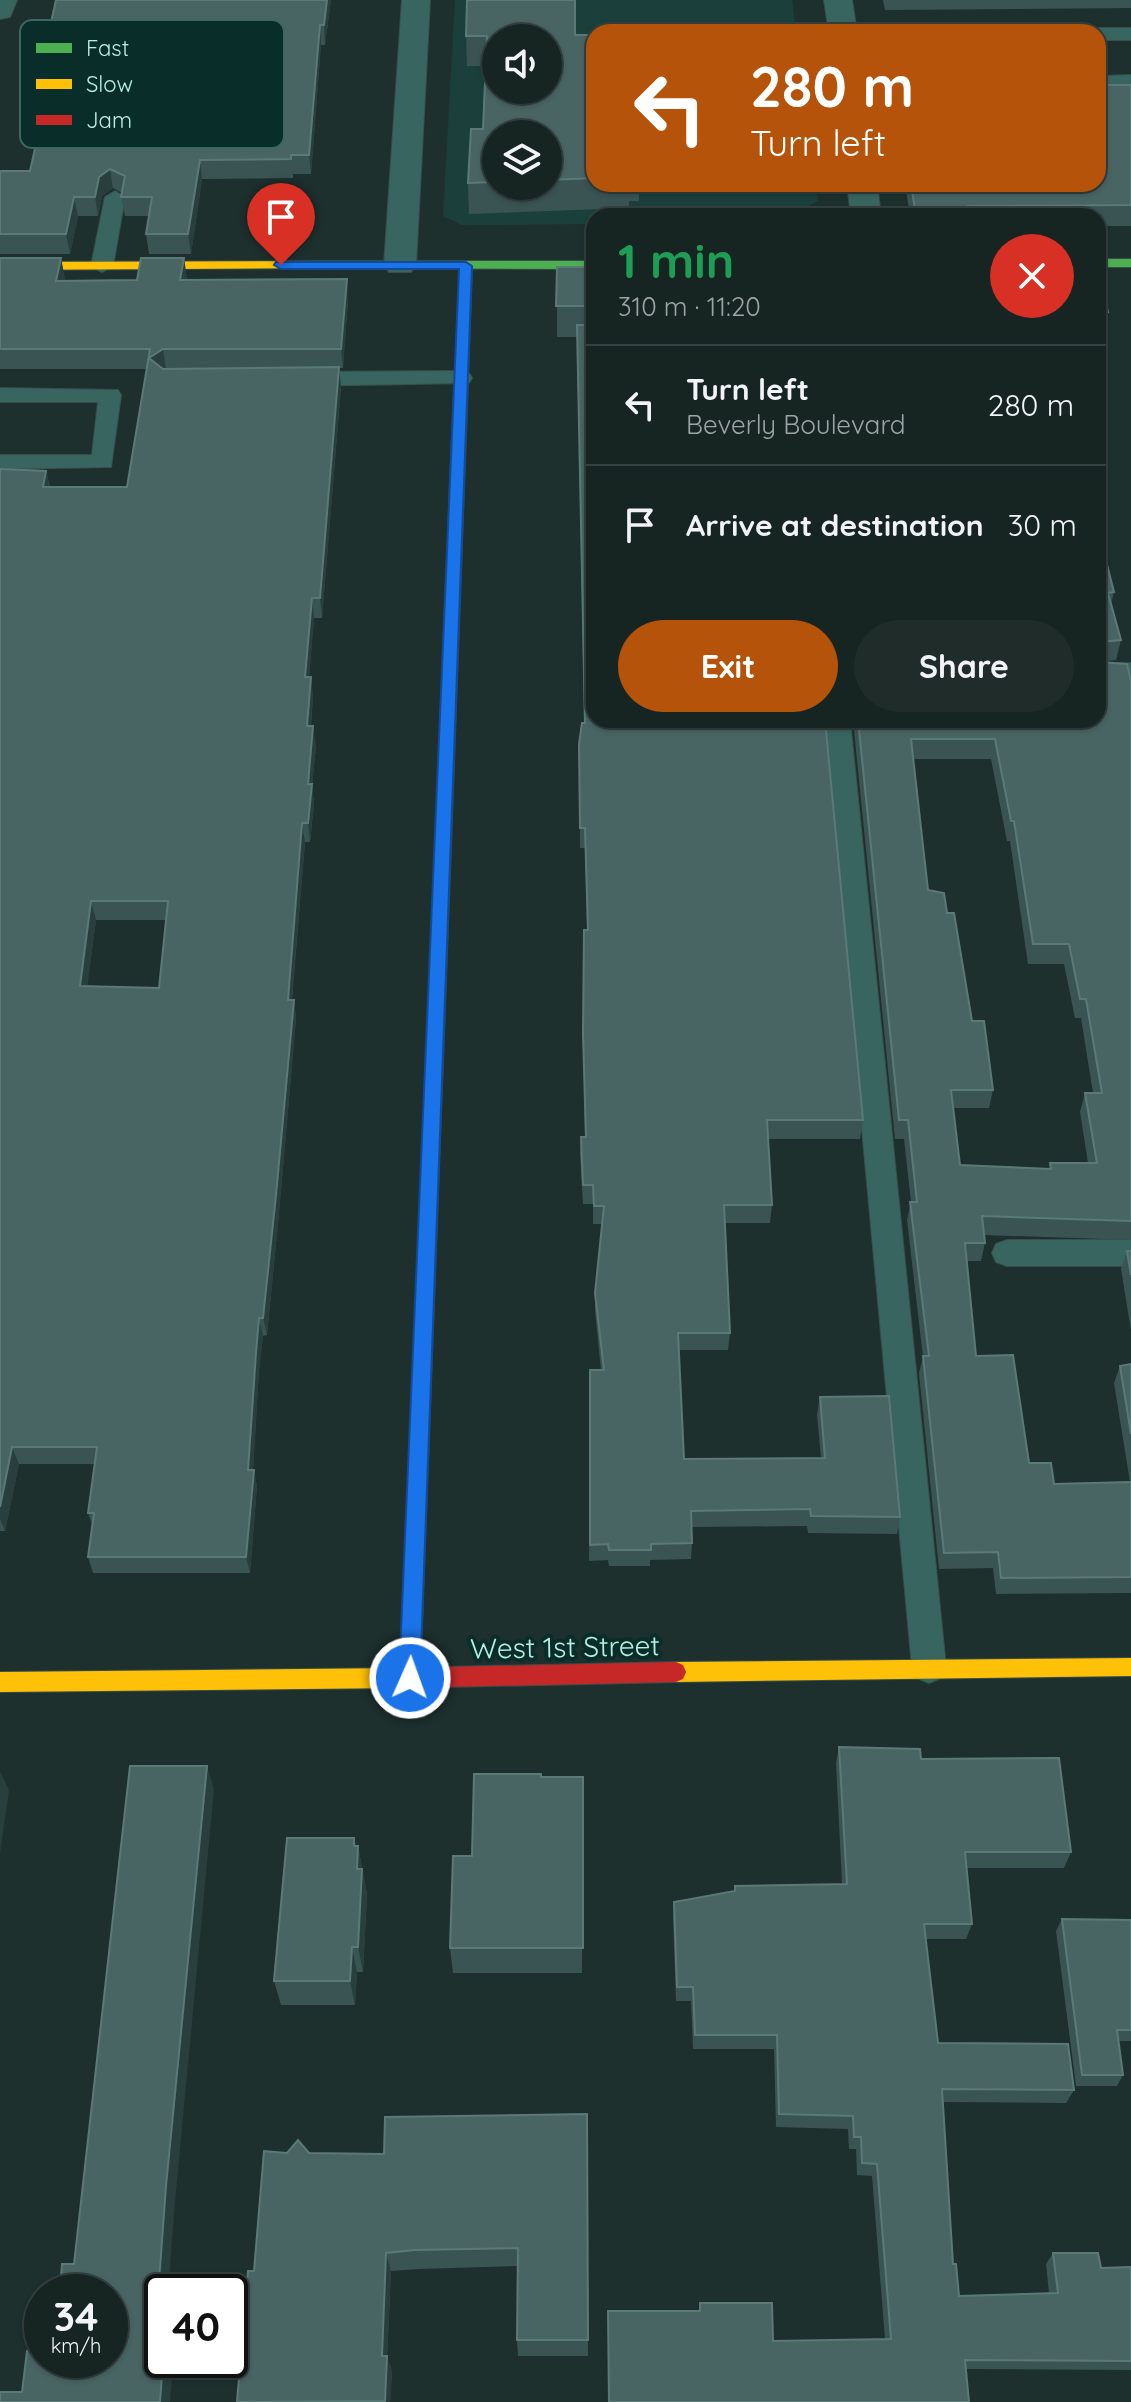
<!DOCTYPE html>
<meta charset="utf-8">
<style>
body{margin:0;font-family:Quicksand,sans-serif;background:#1f2c2a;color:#f1f3f6;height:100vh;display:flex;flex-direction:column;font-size:30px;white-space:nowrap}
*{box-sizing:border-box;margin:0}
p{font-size:26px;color:#9ea4a5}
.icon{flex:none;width:44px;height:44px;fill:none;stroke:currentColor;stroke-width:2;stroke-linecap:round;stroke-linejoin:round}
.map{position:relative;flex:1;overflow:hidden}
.panel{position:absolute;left:586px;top:208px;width:520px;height:520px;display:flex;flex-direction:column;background:#162422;border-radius:24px;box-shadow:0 2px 6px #0004,0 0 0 2px #354140}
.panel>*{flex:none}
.banner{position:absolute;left:586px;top:24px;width:520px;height:168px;border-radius:24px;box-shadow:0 2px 6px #0004,0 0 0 2px #354140;background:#b45309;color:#fff;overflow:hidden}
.fabs{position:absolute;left:482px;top:24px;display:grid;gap:16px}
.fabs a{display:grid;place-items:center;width:80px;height:80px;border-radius:50%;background:#162422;box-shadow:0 2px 6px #0004,0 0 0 2px #354140;font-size:40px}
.speed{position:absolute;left:24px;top:2274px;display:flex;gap:16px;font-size:40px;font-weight:700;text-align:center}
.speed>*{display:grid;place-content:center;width:104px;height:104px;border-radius:50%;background:#162422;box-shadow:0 2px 6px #0004,0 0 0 2px #354140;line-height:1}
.speed small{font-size:20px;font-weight:400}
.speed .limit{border:4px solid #111;border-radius:12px;background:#fff;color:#111}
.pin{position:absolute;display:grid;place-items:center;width:68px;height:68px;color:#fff;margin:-82px -34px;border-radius:50% 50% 50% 0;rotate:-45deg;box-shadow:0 0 8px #0007}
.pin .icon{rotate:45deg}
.me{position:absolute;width:88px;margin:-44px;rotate:2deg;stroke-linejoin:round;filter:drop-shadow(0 0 6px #0008)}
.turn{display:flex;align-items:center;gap:28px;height:168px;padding:0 32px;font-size:36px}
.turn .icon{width:104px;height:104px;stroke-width:2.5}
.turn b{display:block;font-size:56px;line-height:68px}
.round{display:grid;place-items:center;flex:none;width:84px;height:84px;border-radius:42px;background:#1f2c2a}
.head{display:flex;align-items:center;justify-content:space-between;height:136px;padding:0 32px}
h1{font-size:48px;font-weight:800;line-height:60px;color:#1e9e55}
.primary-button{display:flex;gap:16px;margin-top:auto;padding:16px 32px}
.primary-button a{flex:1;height:92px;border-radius:48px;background:#b45309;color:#fff;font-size:32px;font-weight:800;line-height:92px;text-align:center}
.primary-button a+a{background:#1f2c2a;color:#f1f3f6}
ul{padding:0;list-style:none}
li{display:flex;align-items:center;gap:24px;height:120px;padding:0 32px;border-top:2px solid #354140}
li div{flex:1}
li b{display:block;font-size:30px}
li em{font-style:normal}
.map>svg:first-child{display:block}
.built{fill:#1b403c;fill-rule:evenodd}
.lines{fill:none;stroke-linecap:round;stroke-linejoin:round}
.lane-casing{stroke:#384e4b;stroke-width:2}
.street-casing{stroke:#384e4b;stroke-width:2}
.fast-casing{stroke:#384e4b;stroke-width:2}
.slow-casing{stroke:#384e4b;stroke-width:2}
.jam-casing{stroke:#384e4b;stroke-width:2}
.lane{fill:#396561;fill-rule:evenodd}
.street{fill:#396561;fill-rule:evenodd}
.fast{fill:#4caf50;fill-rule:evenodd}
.slow{fill:#ffc107;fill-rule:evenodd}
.jam{fill:#c62828;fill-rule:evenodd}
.wall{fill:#3a5453;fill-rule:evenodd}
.shaded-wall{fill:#283f3e}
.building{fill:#486563;stroke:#5a7a77;stroke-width:2;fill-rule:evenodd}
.route{fill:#1a73e8;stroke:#114b97;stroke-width:2}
.labels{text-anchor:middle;stroke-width:8;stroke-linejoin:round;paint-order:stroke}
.street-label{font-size:28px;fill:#bbede5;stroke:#092e2a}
.key{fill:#092e2a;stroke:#3e6762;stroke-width:2}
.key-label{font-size:22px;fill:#bbede5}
</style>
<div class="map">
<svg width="1131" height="2402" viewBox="0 0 1131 2402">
<rect width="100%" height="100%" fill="#1d302e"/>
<path class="built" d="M455,0H792L796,32H594V184H816L818,201L791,216H594V224L462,225L443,216ZM496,38H548V90H496ZM496,134H548V186H496Z"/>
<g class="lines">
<defs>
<path id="lane" d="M1098,28H1131V40H1098V32H1090Z
M1131,75V87L1098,88V76Z
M115,191L125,197L113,266L102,272L91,266L105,197Z
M461,371L469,373L472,378L469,383L299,386L288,379L299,372Z
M0,388L118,390L121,395L111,467L0,469V455H92L98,402H0Z
M1131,663V681L1098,682V664Z
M824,720H850L946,1667L941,1678L929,1683L917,1678L912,1667Z
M1007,1240H1131V1266H1007L996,1262L992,1253L996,1244Z"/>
<path id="street" d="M0,0H17L10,17L0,19Z
M402,0H430L416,265L411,272H389L384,265Z
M824,0H852L857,32H829Z
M847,184H877L881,216H851Z"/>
<path id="fast" d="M1098,259H1131V267H1098Z
M322,261H594V269L317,268V262Z
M442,866L450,872L420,1678L417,1685L410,1688L403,1685L400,1678L434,872Z"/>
<path id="slow" d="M322,261L327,262V268L0,270V262Z
M466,262L472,266L466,435L459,439L452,435L460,266Z
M1131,1658V1676L676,1682L669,1679L666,1672L669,1665L676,1662Z
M401,1668L408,1671L411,1678L408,1685L401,1688L0,1692V1672Z"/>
<path id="jam" d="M459,431L466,435L450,872L442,878L434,872L452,435Z
M676,1662L683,1665L686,1672L683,1679L676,1682L401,1688L394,1685L391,1678L394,1671L401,1668Z"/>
</defs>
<use href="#lane" class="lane-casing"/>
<use href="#street" class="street-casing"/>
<use href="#fast" class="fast-casing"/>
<use href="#slow" class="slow-casing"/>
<use href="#jam" class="jam-casing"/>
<use href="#lane" class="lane"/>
<use href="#street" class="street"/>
<use href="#fast" class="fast"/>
<use href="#slow" class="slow"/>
<use href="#jam" class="jam"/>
</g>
<path class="wall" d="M331,0L325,45H321L311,174H293V178L202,179L191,254H149L146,234L149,216H125L121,197L122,193L113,188L102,196L98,216H78L70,254H0V171H30L52,73H48L44,54Z
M883,0H1131V8L885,10Z
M594,35V184H639V201H629V207L602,209L469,214L468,183L483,129L485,66H467L466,36ZM496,134H548V186H496Z
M1131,85V226H1098V216H910L905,184H1098Z
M0,258H61L64,281L137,280L184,258L186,280L348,299L343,368H339L341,387L322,618H314L309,677H311L313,697L311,726L316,746L312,786L314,804L310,842H305L292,1000H294L296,1019L279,1213L267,1335L263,1336L259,1370L253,1470L257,1486L250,1573H93L88,1557L92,1524L88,1513L95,1464H19L5,1531H0V469L46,471L50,487H127L147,369H0ZM96,920H166L159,988L87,986Z
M557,267H594V720L863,1120L860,1139H768L772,1205L770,1223H725L730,1333L728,1350H679L684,1459L821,1458L817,1415L820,1397L900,1517L897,1534L808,1533L807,1526L692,1527V1543L691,1559L650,1560V1566H609L608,1560L589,1561L590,1370H601L595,1311V1293L602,1224H593V1204H583L580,1155L581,1137H585L583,1034L587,930L585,848H580L579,744L584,723L577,337H557Z
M1098,275L1108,312L1104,332H1098Z
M1098,496L1107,541L1104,553L1114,592L1111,604L1121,640L1116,660L1100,662L1131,681V1240L984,1235L985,1243L981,1261H967L976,1356L1029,1463L1054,1484L1130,1482L1114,1383L1120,1366L1131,1364V1593L996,1594L993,1568L939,1569L919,1373L923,1357L907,1220L911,1202L904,1139H895L853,720H1098ZM913,759H991L1007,841H1010L1028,964H1064L1075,1018H1081L1093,1093H1085L1080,1112L1088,1163H1050L1049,1169L960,1165L953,1108H989L993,1090L972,1021L947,913L928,890Z
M1127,1251H1131V1330L1121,1269Z
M839,1747L921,1759L1071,1852L1064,1868H966L972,1924L966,1939H926L938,2043L1074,2090L1066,2103L942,2102L953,2264L959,2296L1049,2293L1046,2264L1053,2253L1101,2268L1131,2267V2370L966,2369L969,2402H608V2311H699L700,2303L773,2341L885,2339L872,2176L857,2175L856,2149H849L848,2129L776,2127L774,2049H693L691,2001H676L673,1917L674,1902L734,1892L735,1886L842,1884L836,1763Z
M541,1777H583L582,1973H453L450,1948L472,1856Z
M354,1838L356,1846H358L367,1894L363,1972H357L355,2005H281L274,1981Z
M1062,1919L1131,1920V2041H1119L1123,2075L1117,2086H1076L1056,1931Z
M587,2114L588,2356H518L517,2340V2266L419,2269L391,2271L387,2358L392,2371L390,2402H237L254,2271L309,2153L384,2154Z"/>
<path class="shaded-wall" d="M327,0H331L325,45L324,25Z
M320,25L321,45L311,174L309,155Z
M200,160L202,179L191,254L188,234Z
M110,169L113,188L102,196L98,216L95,197L99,177Z
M74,197L78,216L70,254L66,234Z
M61,258L65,278L60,300L56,281Z
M184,258L187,278L183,300L180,280Z
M347,279L348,299L343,368L341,349Z
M163,349L166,369L152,378L149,358Z
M339,367L341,387L322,618L320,598Z
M46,471L50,490L43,487Z
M312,598L314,618L307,697L305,677Z
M311,677L313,697L309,746L307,726Z
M313,726L316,746L312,786L314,804L310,842L308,823V784Z
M302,823L305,842L290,1019L288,1000Z
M91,901L96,920L85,1005L80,986Z
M294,1000L296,1019L279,1213L267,1335L263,1318Z
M259,1318L263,1336L259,1370L252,1486L248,1470L256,1353Z
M12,1447L19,1464L5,1531L0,1519V1507Z
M254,1470L257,1486L250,1573L246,1557Z
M207,1766L214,1789L175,2202L168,2292H162V2360H172L173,2362L170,2402H160L154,2350L166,2186Z
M0,1771L9,1790L0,1854Z
M354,1838L358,1856V1846L367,1894L363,1972L358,1947Z
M352,1947L357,1972L355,2005L350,1981Z
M386,2253L391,2271L387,2358L392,2371L390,2402H385V2401L382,2356Z"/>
<path class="building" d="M56,0H327L324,25H320L309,155H291V159L200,160L188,234H146L152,197H121L125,176L110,169L99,177L95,197H74L66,234H0V171H30L56,54H44Z
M467,0H575V35H594V178L548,180V134H496V182L468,183L471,129H483L487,36H466ZM496,38H548V90H496Z
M1098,85H1131V205L967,206L986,216H916L911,184H1098Z
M0,258H61L56,281L137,280L141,258H184L180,280L347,279L341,349H163L149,358L163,369L339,367L320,598H312L305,677H311L307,726H313L308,784H312L308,823H302L288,1000H294L276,1195L263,1318H259L256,1353L248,1470H254L246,1557H88L94,1513H88L97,1447H12L0,1507V469L46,471L43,487H127L150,349H0ZM91,901H168L159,988L80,986Z
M557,267H594V306H556Z
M1098,275L1100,276L1108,312H1098Z
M577,325H594V720H825L863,1120H767L772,1205H724L730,1333H678L684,1459L825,1458L820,1397L889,1396L900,1517L811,1516L810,1509L691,1511L692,1543L651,1544V1550H609L608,1544L590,1545V1370H604L595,1293L604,1206H594L593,1185H583L581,1137H586L583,1034L584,930H588L585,828H580L579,744L582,723H585Z
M1098,496L1107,541H1101L1114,592L1108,593L1121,640L1101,642L1100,662L1127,664L1131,681V1221L982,1216L985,1243H965L976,1356L1013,1355L1029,1463H1051L1054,1484L1131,1482V1577L1001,1578L998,1552L944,1553L923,1356H929L910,1202H917L908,1120H899L858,720H1098ZM911,739H995L1011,821H1014L1033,944H1069L1080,999H1086L1102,1093H1085L1097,1163H1050L1051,1169L960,1165L951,1090H993L984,1021H972L954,913H947L944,893L928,890Z
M1127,1251H1131V1275Z
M1131,1364V1434L1120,1366Z
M839,1747L920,1749L921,1759L1059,1758L1071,1852H965L972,1924H924L938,2043L1068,2044L1074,2090L942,2089L953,2264H956L959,2296L1058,2293L1053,2253H1098L1101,2268L1131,2267V2361L965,2360L969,2402H609L608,2311H700V2303H772L773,2341L891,2339L877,2164L862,2163L861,2137H854L853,2116L779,2114L777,2035H695L693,1987H677L674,1902L735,1891V1886L847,1884Z
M130,1766H207L166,2186L154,2350L162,2349V2360H163L160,2402H0V2392H22L27,2351H42V2360H110V2292H60L62,2264H74Z
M474,1774H541V1777H583V1948H450L453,1856H472Z
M287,1838H354V1846H358L357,1869H362L358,1947H352L350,1981H274Z
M1062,1919L1131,1920V2030H1117L1123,2075H1082Z
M587,2114L588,2340H517L518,2248L415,2250L386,2253L382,2356H387L385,2401L237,2402L248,2271H254L264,2151L287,2153L298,2140L309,2153L384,2154L385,2117Z"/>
<path class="route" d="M276,262H466L472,266L420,1678L417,1685L410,1688L402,1685L399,1678L459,269H281L274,265Z"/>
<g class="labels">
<g class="street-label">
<text transform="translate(565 1647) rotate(-1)" y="10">West 1st Street</text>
</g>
</g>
<rect x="20" y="20" width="264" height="128" rx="12" class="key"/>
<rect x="36" y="43" width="36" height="10" fill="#4caf50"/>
<rect x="36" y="79" width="36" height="10" fill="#ffc107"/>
<rect x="36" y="115" width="36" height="10" fill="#c62828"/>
<g class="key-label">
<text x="86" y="56">Fast</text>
<text x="86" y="92">Slow</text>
<text x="86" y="128">Jam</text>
</g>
</svg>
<div class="fabs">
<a><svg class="icon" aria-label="sound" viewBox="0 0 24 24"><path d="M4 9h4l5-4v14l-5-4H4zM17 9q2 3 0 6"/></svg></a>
<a><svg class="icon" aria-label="layers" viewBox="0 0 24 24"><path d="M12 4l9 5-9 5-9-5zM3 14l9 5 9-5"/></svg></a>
</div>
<div class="speed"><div>34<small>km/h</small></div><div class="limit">40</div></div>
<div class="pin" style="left:281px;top:265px;background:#d93025"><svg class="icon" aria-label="arrive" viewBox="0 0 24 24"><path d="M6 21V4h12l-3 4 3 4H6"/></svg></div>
<svg class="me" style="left:410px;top:1678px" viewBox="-20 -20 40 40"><circle r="17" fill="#1a73e8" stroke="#fff" stroke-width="3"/><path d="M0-11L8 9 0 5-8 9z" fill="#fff"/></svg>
<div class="banner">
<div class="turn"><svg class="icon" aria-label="left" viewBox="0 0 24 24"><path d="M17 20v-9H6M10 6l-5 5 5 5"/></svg><div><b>280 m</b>Turn left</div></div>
</div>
<section class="panel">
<div class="head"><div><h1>1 min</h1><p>310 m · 11:20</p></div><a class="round" style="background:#d93025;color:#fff"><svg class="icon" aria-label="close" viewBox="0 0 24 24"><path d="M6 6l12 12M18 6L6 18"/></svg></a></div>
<ul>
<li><svg class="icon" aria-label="left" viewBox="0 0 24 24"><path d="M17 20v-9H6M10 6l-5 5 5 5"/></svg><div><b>Turn left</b><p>Beverly Boulevard</p></div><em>280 m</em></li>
<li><svg class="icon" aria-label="arrive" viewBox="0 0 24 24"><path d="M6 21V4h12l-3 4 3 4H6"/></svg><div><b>Arrive at destination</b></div><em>30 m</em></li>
</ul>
<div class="primary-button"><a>Exit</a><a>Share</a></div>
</section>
</div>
